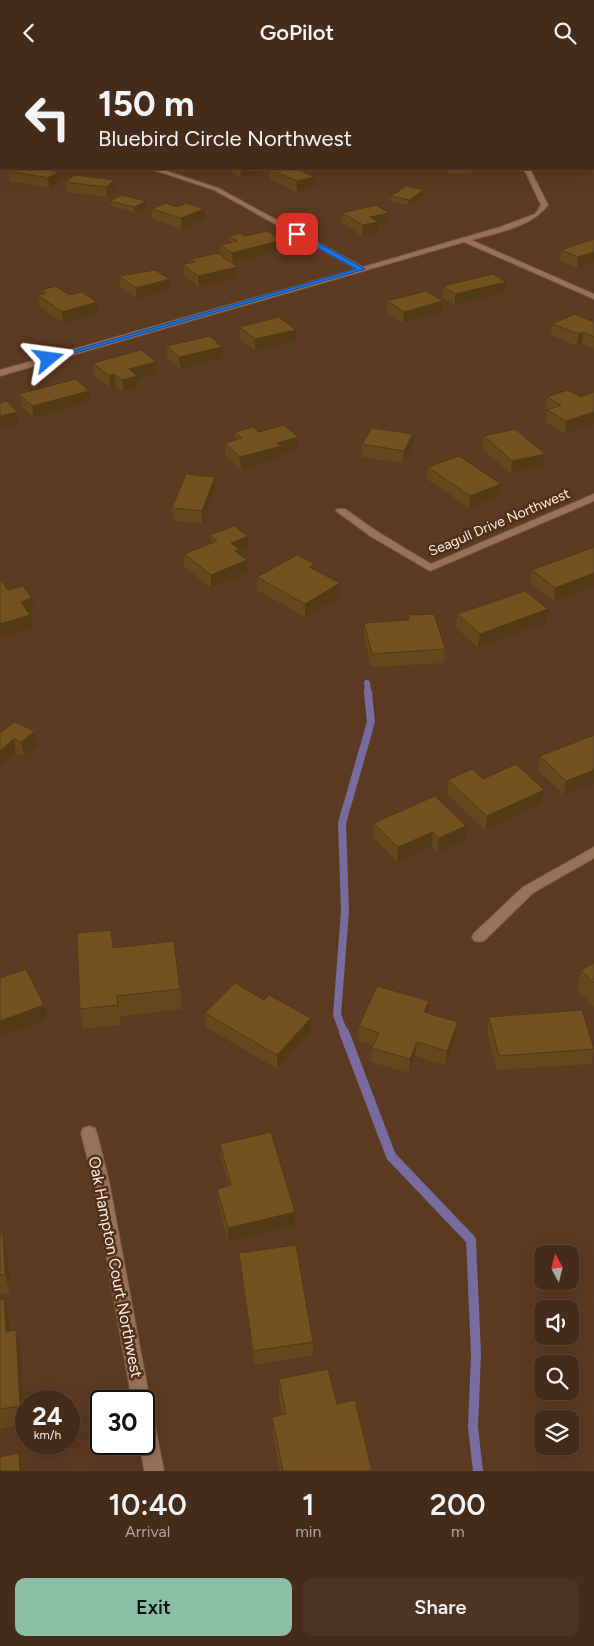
<!DOCTYPE html>
<style>
body{margin:0;font-family:Figtree,sans-serif;background:#4c3322;color:#f1f3f6;height:100vh;display:flex;flex-direction:column;font-size:19px;white-space:nowrap}
*{box-sizing:border-box;margin:0}
p{font-size:16px;color:#b0a7a2}
.icon{flex:none;width:28px;height:28px;fill:none;stroke:currentColor;stroke-width:2;stroke-linecap:round;stroke-linejoin:round}
.map{position:relative;height:1406px;overflow:hidden}
.panel{display:flex;flex-direction:column;background:#452b19;flex:1}
.panel>*{flex:none}
.banner{position:absolute;left:0px;top:0px;width:595px;height:105px;box-shadow:0 5px 20px #0002,0 0 0 1px #5d4738;background:#452b19;color:#f1f3f6;overflow:hidden}
.needle{width:32px;rotate:353deg}
.buttons{position:absolute;left:534px;top:1180px;display:grid;gap:10px}
.buttons a{display:grid;place-items:center;width:45px;height:45px;border-radius:10px;background:#452b19;box-shadow:0 5px 20px #0002,0 0 0 1px #5d4738;font-size:25px}
.speed{position:absolute;left:15px;top:1325px;display:flex;gap:10px;font-size:25px;font-weight:700;text-align:center}
.speed>*{display:grid;place-content:center;width:65px;height:65px;border-radius:50%;background:#452b19;box-shadow:0 5px 20px #0002,0 0 0 1px #5d4738;line-height:1}
.speed small{font-size:12px;font-weight:400}
.speed .limit{border:2px solid #111;border-radius:8px;background:#fff;color:#111}
.pin{position:absolute;display:grid;place-items:center;width:42px;height:42px;color:#fff;margin:-21px;border-radius:10px;box-shadow:0 2px 8px #0006}
.me{position:absolute;width:55px;margin:-28px;rotate:74deg;stroke-linejoin:round;filter:drop-shadow(0 0 4px #0008)}
.turn{display:flex;align-items:center;gap:18px;height:105px;padding:0 15px;font-size:22px}
.turn .icon{width:65px;height:65px;stroke-width:2.5}
.turn b{display:block;font-size:35px;line-height:42px}
.eta{display:flex;justify-content:space-evenly;align-items:center;height:85px;text-align:center}
.eta b{font-size:30px;font-weight:600;line-height:35px}
.cta{display:flex;gap:10px;margin-top:auto;padding:10px 15px}
.cta a{flex:1;height:58px;border-radius:10px;background:#8abfa5;color:#111;font-size:20px;font-weight:600;line-height:58px;text-align:center}
.cta a+a{background:#4c3322;color:#f1f3f6}
header{display:flex;justify-content:space-between;align-items:center;height:65px;padding:0 15px;background:#452b19;font-size:22px;font-weight:600}
.map>svg:first-child{display:block}
.lines{fill:none;stroke-linecap:round;stroke-linejoin:round}
.stream-far2{stroke:#786ba0;stroke-width:6}
.stream-far1{stroke:#786ba0;stroke-width:8}
.stream{stroke:#786ba0;stroke-width:10}
.minor-casing{stroke:#715540;stroke-width:2}
.minor{fill:#987157;fill-rule:evenodd}
.wall{fill:#64471b}
.shaded-wall{fill:#513916}
.building{fill:#74521f;stroke:#513916}
.route{fill:#1a73e8;stroke:#114b97}
.labels{text-anchor:middle;stroke-width:5;stroke-linejoin:round;paint-order:stroke}
.street-label{font-size:14px;fill:#fcefe6;stroke:#502f17}
.near-street-label{font-size:16px;fill:#fcefe6;stroke:#502f17}
</style>
<header><svg class="icon" aria-label="back" viewBox="0 0 24 24"><path d="M15 5l-7 7 7 7"/></svg>GoPilot<svg class="icon" aria-label="search" viewBox="0 0 24 24"><circle cx="10" cy="10" r="6"/><path d="M15 15l6 6"/></svg></header>
<div class="map">
<svg width="594" height="1406" viewBox="0 0 594 1406">
<rect width="100%" height="100%" fill="#5c3921"/>
<g class="lines">
<path class="stream-far2" d="M367,618L368,628"/>
<path class="stream-far1" d="M344,968L337,950L345,846L342,758L371,657L368,627"/>
<path class="stream" d="M344,967L391,1091L471,1175L476,1289L473,1362L478,1406"/>
<defs>
<path id="minor" d="M235,0H248L249,1H236Z
M0,73H1V77H0Z
M151,104H160L218,123L363,202L500,162L535,149L541,140L524,104H530L548,140C532,162 497,168 471,175L594,229V234L464,177L0,311V305L356,204L214,125Z
M594,429V436L430,506L370,471L336,446L337,444H345L378,467L431,499Z
M594,782V793L533,828L484,876L479,877L474,876L472,872L474,868L523,822Z
M89,1061L95,1063L97,1068L109,1116L150,1336L148,1342L151,1343L153,1350L164,1406H144L140,1379H144V1336H132L93,1116L81,1068L83,1063Z"/>
</defs>
<use href="#minor" class="minor-casing"/>
<use href="#minor" class="minor"/>
</g>
<path class="wall" d="M77,0H105L103,1H77Z
M119,0H158V1H119Z
M368,0H403L402,1H368Z
M428,0H473L478,1H428Z
M40,104L60,117L49,123L10,116L8,106Z
M225,104H259V107L241,112Z
M270,104L315,112V122L297,127L270,114Z
M446,104H471L470,108H447Z
M75,110L116,125L107,132L66,127L65,117Z
M424,125L423,130L408,140L390,136L391,131Z
M110,136L146,141L135,147L111,141Z
M152,144L205,154L181,164L152,154Z
M342,148H389L388,158L378,161V168L362,171L342,158Z
M229,171H245L282,186L233,198L228,196L237,202L238,213L199,222L184,210L183,199L191,197V194L220,190V180L230,178Z
M594,174V197L577,203L560,196L561,185Z
M119,211L170,214V226L137,234L120,222Z
M443,221L505,228L455,240L442,232Z
M42,225L69,230L97,237L98,249L63,258L39,241L38,230L43,229Z
M387,236H443V247L403,258L387,248Z
M594,257V284L582,279L577,281L551,270L552,259Z
M239,262L296,276L255,286L240,274Z
M167,281L222,282L223,293L180,304L167,293Z
M156,297L157,309L137,314L138,323L123,327L116,321L110,323L94,310L93,298Z
M89,326L90,338L34,353L21,341L19,329Z
M547,332H581L565,369L545,357L547,345L545,344Z
M235,367H259L298,384L281,389V394L241,405L225,390V378L235,375Z
M413,369V382L403,398L362,392V379Z
M484,371L545,389L543,401L511,409L482,384Z
M428,402L501,419L500,432L469,443L427,414Z
M215,424L202,459L173,456L172,443Z
M210,470L248,471V484L239,488L248,508L211,523L184,502V489L211,478Z
M594,483V521L554,536L530,518L532,505Z
M315,505L340,518L339,532L305,552L257,525V512Z
M457,549L546,558L478,582L456,563Z
M408,550L445,584L444,598L371,602L364,572V558L408,555Z
M35,666L37,680L24,691L16,688L0,702V668Z
M594,670L564,730L538,705L540,691Z
M483,714L542,739L485,765L447,729L448,715Z
M435,731L465,775L438,787L432,781L397,797L373,772L374,758Z
M114,883L180,924L182,944L120,951L121,960L83,964L80,944Z
M594,898V942L577,925L581,905Z
M264,935L310,968L277,1004L206,962L205,948Z
M427,948L458,957L456,971L445,1000L415,991L409,1008L371,997L372,983L373,980L358,976L359,961Z
M489,952L594,984L591,999L497,1005L487,966Z
M220,1079L295,1147V1161L228,1177L218,1138L217,1124L229,1121L221,1093Z
M0,1169H3L8,1188L10,1228L0,1230Z
M239,1188L313,1277V1290L254,1300L240,1202Z
M4,1234L9,1253L10,1266L21,1284L25,1359L0,1364V1235Z
M279,1314L337,1339L372,1406H280L273,1370L272,1352L282,1349L279,1332Z"/>
<path class="shaded-wall" d="M241,104H259V107L241,112Z
M59,107L60,117L49,123L48,113Z
M315,112V122L297,127V116Z
M115,115L116,125L107,132L106,122Z
M424,125L423,130L408,140L409,135Z
M146,136V141L135,147L134,142Z
M204,144L205,154L181,164V153Z
M389,148L388,158L378,161V168L362,171L363,160L370,152Z
M282,175V186L233,198L232,188Z
M594,187V197L577,203L578,192Z
M237,202L238,213L199,222L198,211Z
M170,214V226L137,234L136,223Z
M506,217L505,228L455,240V229Z
M443,236V247L403,258L404,247Z
M97,237L98,249L63,258L62,247Z
M296,265V276L255,286V274Z
M583,267L582,279L577,281L579,269Z
M222,282L223,293L180,304L179,292Z
M156,297L157,309L137,314L138,323L123,327L122,315L129,304Z
M114,309L116,321L110,323L109,311Z
M89,326L90,338L34,353L32,341Z
M17,347L18,359L0,364V351Z
M594,347V358L565,369L566,356Z
M413,369V382L403,398L404,386Z
M298,372V384L281,389V394L241,405L240,392L277,378Z
M545,389L543,401L511,409L512,396Z
M215,412V424L202,459V446Z
M501,419L500,432L469,443L470,431Z
M248,471V484L239,488L240,498L231,478Z
M247,495L248,508L211,523V510Z
M315,499V512L309,502Z
M594,508V521L554,536L555,523Z
M340,518L339,532L305,552V539Z
M32,533L34,547L23,550L21,537Z
M548,544L546,558L478,582L480,569Z
M30,550L32,563L0,573V559Z
M35,666L37,680L24,691L21,677Z
M14,674L16,688L0,702V686Z
M594,705V718L564,730L566,716Z
M544,725L542,739L485,765L487,751Z
M466,761L465,775L438,787L439,773Z
M433,767L432,781L397,797L398,782Z
M429,936L427,950L424,947Z
M44,940L46,954L0,972V956Z
M311,953L310,968L277,1004V990Z
M458,957L456,971L445,1000L447,986Z
M417,977L415,991L409,1008L410,994Z
M295,1147V1161L228,1177V1163Z
M3,1169L8,1188L10,1228L5,1209Z
M4,1234L9,1253L11,1286L6,1267Z
M16,1265L21,1284L25,1359L20,1341Z
M19,1388L24,1406H20Z"/>
<path class="building" d="M137,0H154L152,1Z
M442,0H473L478,1H446Z
M13,104H40L59,107L48,113L8,106Z
M270,104H297L315,112L297,116Z
M75,110L115,115L106,122L65,117Z
M406,121L424,125L409,135L391,131Z
M122,130L146,136L134,142L110,136Z
M166,138L177,142L186,138L204,144L181,153L152,144Z
M376,140L389,148L370,152L378,157L363,160L342,148Z
M267,166L282,175L232,188L220,180L237,176L229,171L240,168L245,171Z
M594,174V187L578,192L561,185Z
M218,188L237,202L198,211L183,199L195,197L191,194Z
M155,205L170,214L136,223L119,211Z
M493,209L506,217L455,229L443,221Z
M56,221L69,230L82,227L97,237L62,247L38,230L46,228L42,225Z
M426,226L443,236L404,247L387,236Z
M575,249L594,257V272L583,267L579,269L552,259Z
M279,252L296,265L255,274L239,262Z
M210,271L222,282L179,292L167,281Z
M141,285L156,297L129,304L137,311L122,315L114,309L109,311L93,298Z
M76,314L89,326L32,341L19,329Z
M568,325L581,332L594,327V347L566,356L547,345L561,340L547,332Z
M7,336L17,347L0,351V338Z
M284,360L298,372L277,378L281,381L240,392L225,378L242,373L235,367L253,362L259,367Z
M372,363L413,369L404,386L362,379Z
M515,364L545,389L512,396L484,371Z
M459,391L501,419L470,431L428,402Z
M186,409L215,412L202,446L172,443Z
M234,461L248,471L231,478L239,484L235,486L247,495L211,510L184,489L217,476L210,470Z
M594,482V508L555,523L532,505Z
M297,490L315,499L309,502L340,518L305,539L257,512Z
M0,514L8,525L23,521L32,533L21,537L30,550L0,559Z
M525,526L548,544L480,569L457,549Z
M434,549L445,584L372,589L364,558L409,555L408,550Z
M14,657L35,666L21,677L14,674L0,686V668Z
M594,670V705L566,716L540,691Z
M516,699L544,725L487,751L448,715L472,704L483,714Z
M435,731L466,761L439,773L433,767L398,782L374,758Z
M111,865L113,883L174,876L180,924L117,931L118,940L80,944L77,868Z
M594,898V918L581,905Z
M26,904L44,940L0,956V913Z
M235,918L264,935L269,930L311,953L277,990L205,948Z
M377,921L429,936L424,947L458,957L447,986L417,977L410,994L372,983L379,968L359,961Z
M582,945L594,984L499,991L489,952Z
M271,1067L295,1147L228,1163L217,1124L231,1120L220,1079Z
M0,1169H3L5,1209L0,1210Z
M296,1180L313,1277L253,1286L239,1188Z
M4,1234L6,1267L16,1265L20,1341L0,1344V1235Z
M328,1304L337,1339L355,1335L372,1406H283L272,1352L286,1349L279,1314Z
M19,1388L20,1406H0V1392Z"/>
<path class="route" d="M295,167H299L365,204L51,295L45,294L356,204L295,170Z"/>
<g class="labels">
<g class="street-label">
<text transform="translate(499 457) rotate(-23)" y="5">Seagull Drive Northwest</text>
</g>
<g class="near-street-label">
<text transform="translate(116 1202) rotate(79)" y="6">Oak Hampton Court Northwest</text>
</g>
</g>
</svg>
<div class="buttons">
<a><svg class="needle" viewBox="-14 -14 28 28"><path d="M0-13l5 13h-10z" fill="#e53935"/><path d="M0 13l5-13h-10z" fill="#b0a7a2"/></svg></a>
<a><svg class="icon" aria-label="sound" viewBox="0 0 24 24"><path d="M4 9h4l5-4v14l-5-4H4zM17 9q2 3 0 6"/></svg></a>
<a><svg class="icon" aria-label="search" viewBox="0 0 24 24"><circle cx="10" cy="10" r="6"/><path d="M15 15l6 6"/></svg></a>
<a><svg class="icon" aria-label="layers" viewBox="0 0 24 24"><path d="M12 4l9 5-9 5-9-5zM3 14l9 5 9-5"/></svg></a>
</div>
<div class="speed"><div>24<small>km/h</small></div><div class="limit">30</div></div>
<div class="pin" style="left:297px;top:169px;background:#d93025"><svg class="icon" aria-label="arrive" viewBox="0 0 24 24"><path d="M6 21V4h12l-3 4 3 4H6"/></svg></div>
<svg class="me" style="left:49px;top:294px" viewBox="-20 -20 40 40"><path d="M0-17L14 15 0 8-14 15z" fill="#1a73e8" stroke="#fff" stroke-width="4"/></svg>
<div class="banner">
<div class="turn"><svg class="icon" aria-label="left" viewBox="0 0 24 24"><path d="M17 20v-9H6M10 6l-5 5 5 5"/></svg><div><b>150 m</b>Bluebird Circle Northwest</div></div>
</div>
</div>
<section class="panel">
<div class="eta">
<div><b>10:40</b><p>Arrival</p></div>
<div><b>1</b><p>min</p></div>
<div><b>200</b><p>m</p></div>
</div>
<div class="cta"><a>Exit</a><a>Share</a></div>
</section>
